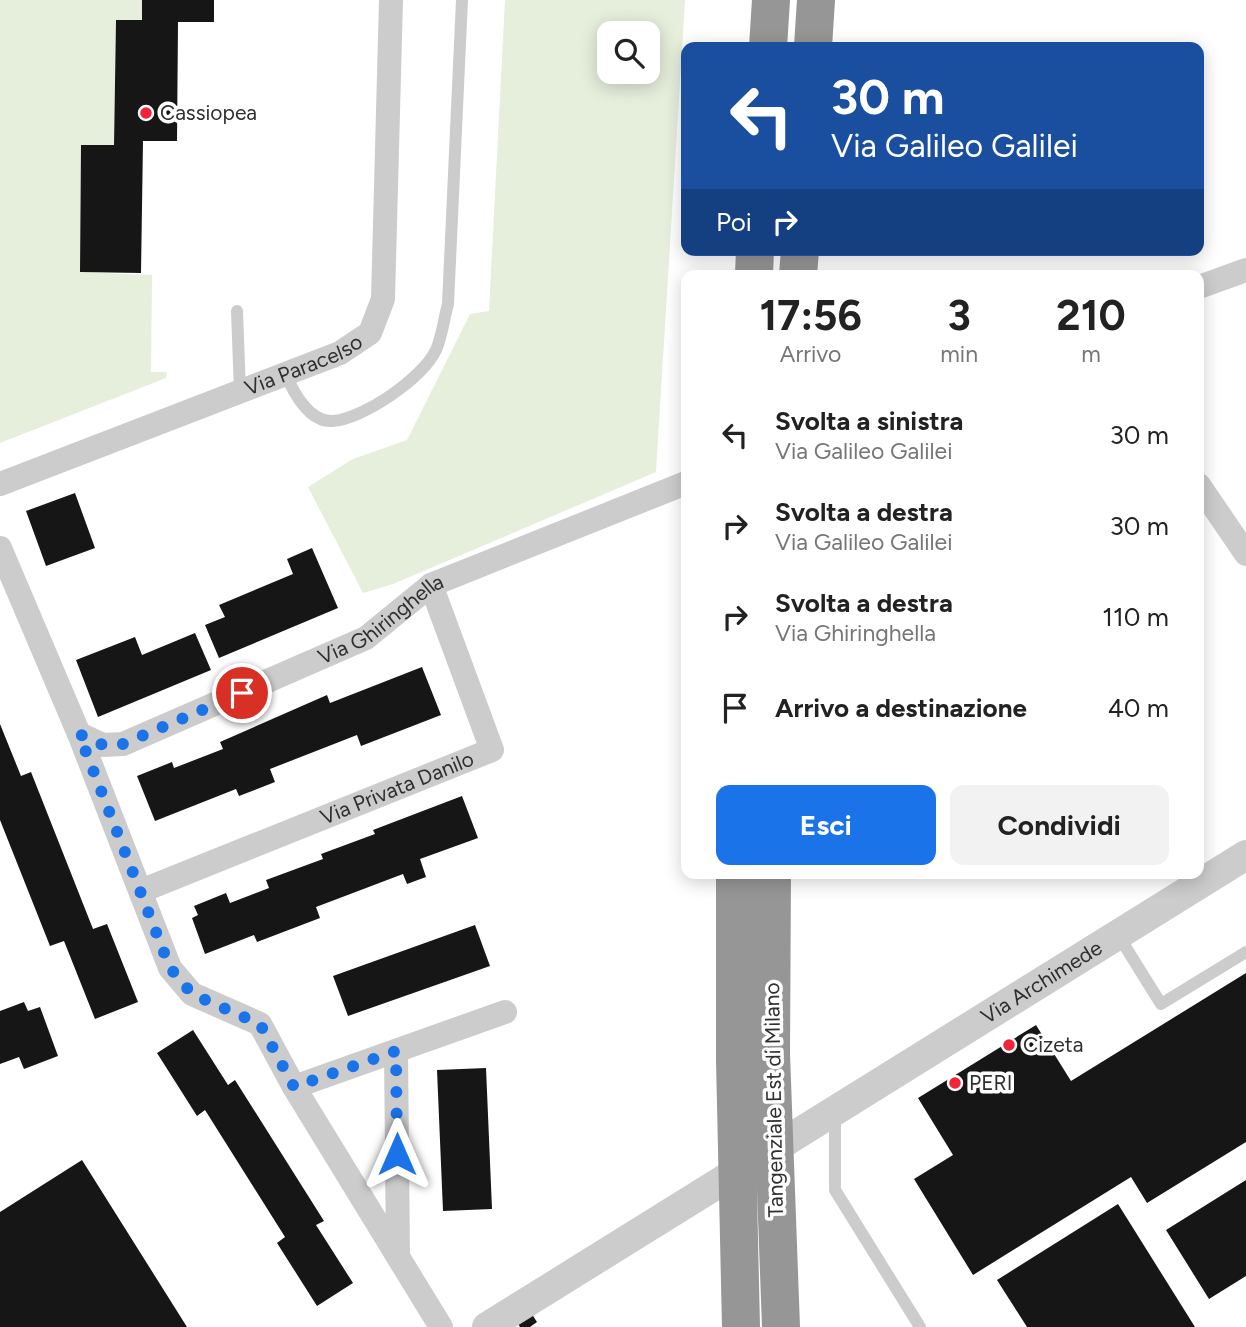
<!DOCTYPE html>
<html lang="it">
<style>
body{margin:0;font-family:Figtree,sans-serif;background:#f2f2f2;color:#222;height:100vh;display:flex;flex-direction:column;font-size:26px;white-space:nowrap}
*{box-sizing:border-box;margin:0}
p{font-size:23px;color:#767676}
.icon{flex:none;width:38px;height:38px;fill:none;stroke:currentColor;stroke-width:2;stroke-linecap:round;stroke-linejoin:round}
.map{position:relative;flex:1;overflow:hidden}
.sheet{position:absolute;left:681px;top:270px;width:523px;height:609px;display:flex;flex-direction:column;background:#fff;border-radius:14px;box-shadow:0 4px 18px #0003}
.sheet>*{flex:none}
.banner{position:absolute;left:681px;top:42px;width:523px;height:214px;border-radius:14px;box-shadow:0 4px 18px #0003;background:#1a4fa0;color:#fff;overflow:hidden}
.controls{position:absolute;left:597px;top:21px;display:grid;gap:14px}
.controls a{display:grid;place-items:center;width:63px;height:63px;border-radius:14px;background:#fff;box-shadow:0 4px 18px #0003;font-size:35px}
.pin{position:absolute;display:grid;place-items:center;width:60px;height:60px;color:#fff;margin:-30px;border:4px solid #fff;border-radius:50%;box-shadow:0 2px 7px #0007}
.me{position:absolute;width:77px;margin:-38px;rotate:0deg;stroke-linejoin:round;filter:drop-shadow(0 0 5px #0008)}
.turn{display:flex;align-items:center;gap:24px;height:147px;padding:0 35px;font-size:32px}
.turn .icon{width:91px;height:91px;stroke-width:2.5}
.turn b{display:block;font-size:49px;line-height:60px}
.then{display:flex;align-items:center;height:66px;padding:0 35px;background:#0003;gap:14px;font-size:26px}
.eta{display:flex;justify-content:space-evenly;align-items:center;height:119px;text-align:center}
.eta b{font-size:42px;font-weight:700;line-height:49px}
.action{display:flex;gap:14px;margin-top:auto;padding:14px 35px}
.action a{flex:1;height:80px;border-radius:14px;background:#1a73e8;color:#fff;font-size:28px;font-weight:700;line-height:80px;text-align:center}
.action a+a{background:#f2f2f2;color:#222}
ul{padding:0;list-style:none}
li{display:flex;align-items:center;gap:21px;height:91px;padding:0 35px}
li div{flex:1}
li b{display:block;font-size:26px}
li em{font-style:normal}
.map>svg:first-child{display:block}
.green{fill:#e6eedc;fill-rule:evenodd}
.building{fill:#161616}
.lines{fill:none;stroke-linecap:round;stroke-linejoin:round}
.service{stroke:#ccc;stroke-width:12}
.minor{stroke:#ccc;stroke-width:24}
.tertiary{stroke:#ccc;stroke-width:30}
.motorway{stroke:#969696;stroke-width:38}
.motorway-bridge{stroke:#969696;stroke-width:38}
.route{stroke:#1a73e8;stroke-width:12;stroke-dasharray:0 21.6}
.poi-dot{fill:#f42338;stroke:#fff;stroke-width:2.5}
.labels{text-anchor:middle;stroke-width:7;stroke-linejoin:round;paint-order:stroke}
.poi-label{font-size:21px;fill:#2f2f2f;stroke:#fff;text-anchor:start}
.street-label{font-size:21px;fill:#2f2f2f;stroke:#fff}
</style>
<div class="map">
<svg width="1246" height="1327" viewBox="0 0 1246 1327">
<rect width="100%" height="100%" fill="#fff"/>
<path class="green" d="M0,0H142V20H116L114,145H81L80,272L152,275L151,372H167L166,378L0,443Z
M505,0H685L656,472L393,584L363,593L308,487L353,459L407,440L470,314L489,311ZM609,33H648V72H609Z"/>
<path class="building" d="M142,0H214V22H178L177,141H143L141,273L80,272L81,145H114L116,20H142Z
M75,493L95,548L46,566L26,511Z
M312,548L338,608L219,658L205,625L225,617L219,605L293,574L287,559Z
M195,633L211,670L98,717L76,660L135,637L142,655Z
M422,667L441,715L361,746L357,735L270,769L275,782L239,796L236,789L155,821L137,776L172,762L174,768L223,749L220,742L327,695L330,703Z
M0,724L21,776L31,772L93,929L107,924L138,1002L95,1019L64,941L50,946L0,820Z
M462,796L478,838L420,859L426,877L407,884L403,874L316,907L320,918L257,942L254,935L205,954L192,918L198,915L194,906L226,893L230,903L269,888L266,880L323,859L321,854L375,834L373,830Z
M475,925L490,966L348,1016L333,976Z
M1246,973V1142L1147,1203L1131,1177L973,1275L914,1179L953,1155L918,1098L1036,1025L1071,1081Z
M24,1002L28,1011L40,1007L58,1056L24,1069L19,1057L0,1064V1011Z
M193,1030L228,1085L235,1080L324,1221L316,1225L353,1283L317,1306L277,1243L285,1237L205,1110L197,1116L157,1053Z
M486,1068L492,1209L443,1211L437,1070Z
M82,1160L187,1327H0V1212Z
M1246,1180V1276L1209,1299L1166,1230Z
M1118,1204L1195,1327H1027L997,1280Z
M526,1305L537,1322L530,1327H520L512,1314Z"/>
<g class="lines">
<path class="service" d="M237,311L240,392
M286,374C293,392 309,422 332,421C363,419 422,379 436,350C442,337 444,318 448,304L462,0
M1118,935L1161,1004L1246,952
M835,1114V1190L920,1327"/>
<g class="minor">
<path d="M1199,287L1246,270"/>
<path id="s1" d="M0,484L340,353L370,333L383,299L391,0"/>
<path d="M1199,485L1246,554"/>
<path d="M0,548L79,734L170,968L192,994L260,1024L294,1087L441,1327"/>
<path id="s2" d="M79,734L103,745L123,744L366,638L431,585L686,483"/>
<path id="s3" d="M141,891L492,750L431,585"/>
<path d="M396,1051L398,1256"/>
<path d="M294,1087L505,1012"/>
</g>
<path class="tertiary" id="s4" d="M487,1327L1246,855"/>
<path class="motorway" d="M768,47L771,0
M813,47L816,0
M754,275L755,250
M798,275L800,250
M771,1054L772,873
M735,1060V873"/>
<path class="motorway-bridge" d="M771,1054L781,1327
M735,1060L741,1327"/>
</g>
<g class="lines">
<path class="route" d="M242,693L123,744L103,745L79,734L170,968L192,994L260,1024L294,1087L396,1051L397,1154"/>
</g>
<g class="poi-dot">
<circle cx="146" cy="113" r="7"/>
<circle cx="1009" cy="1045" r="7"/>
<circle cx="955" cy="1083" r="7"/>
</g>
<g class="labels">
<g class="poi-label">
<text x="160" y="120">Cassiopea</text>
<text x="1023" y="1052">Cizeta</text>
<text x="969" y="1090">PERI</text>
</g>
<g class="street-label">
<text dy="7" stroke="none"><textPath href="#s1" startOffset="326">Via Paracelso</textPath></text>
<text dy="7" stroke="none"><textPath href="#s2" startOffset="334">Via Ghiringhella</textPath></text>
<text dy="7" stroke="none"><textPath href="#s3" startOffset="276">Via Privata Danilo</textPath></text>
<text dy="7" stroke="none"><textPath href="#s4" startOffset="653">Via Archimede</textPath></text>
<text transform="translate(774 1100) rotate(-91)" y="7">Tangenziale Est di Milano</text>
</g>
</g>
</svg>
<div class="controls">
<a><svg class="icon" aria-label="search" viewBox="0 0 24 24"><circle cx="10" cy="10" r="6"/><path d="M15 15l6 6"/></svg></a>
</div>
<div class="pin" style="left:242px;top:693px;background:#d93025"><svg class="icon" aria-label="arrive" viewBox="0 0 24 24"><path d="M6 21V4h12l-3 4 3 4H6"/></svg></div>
<svg class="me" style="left:397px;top:1154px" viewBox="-20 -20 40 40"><path d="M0-17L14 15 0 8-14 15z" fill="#1a73e8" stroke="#fff" stroke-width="4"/></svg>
<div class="banner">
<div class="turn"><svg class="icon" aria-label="left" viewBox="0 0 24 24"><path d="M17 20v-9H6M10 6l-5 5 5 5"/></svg><div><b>30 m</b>Via Galileo Galilei</div></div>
<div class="then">Poi<svg class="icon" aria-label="right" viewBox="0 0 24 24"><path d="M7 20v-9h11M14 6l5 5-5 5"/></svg></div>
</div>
<section class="sheet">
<div class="eta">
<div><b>17:56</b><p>Arrivo</p></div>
<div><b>3</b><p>min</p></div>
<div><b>210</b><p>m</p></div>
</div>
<ul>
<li><svg class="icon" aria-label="left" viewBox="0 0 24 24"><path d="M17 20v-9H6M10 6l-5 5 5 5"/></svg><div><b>Svolta a sinistra</b><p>Via Galileo Galilei</p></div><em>30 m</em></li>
<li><svg class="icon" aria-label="right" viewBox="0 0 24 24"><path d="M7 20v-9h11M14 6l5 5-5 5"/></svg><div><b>Svolta a destra</b><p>Via Galileo Galilei</p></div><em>30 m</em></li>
<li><svg class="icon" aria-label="right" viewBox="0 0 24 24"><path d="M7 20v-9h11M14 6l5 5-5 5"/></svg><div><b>Svolta a destra</b><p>Via Ghiringhella</p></div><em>110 m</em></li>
<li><svg class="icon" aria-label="arrive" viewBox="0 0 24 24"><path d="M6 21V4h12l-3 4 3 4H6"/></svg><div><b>Arrivo a destinazione</b></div><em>40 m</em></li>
</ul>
<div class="action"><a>Esci</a><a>Condividi</a></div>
</section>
</div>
